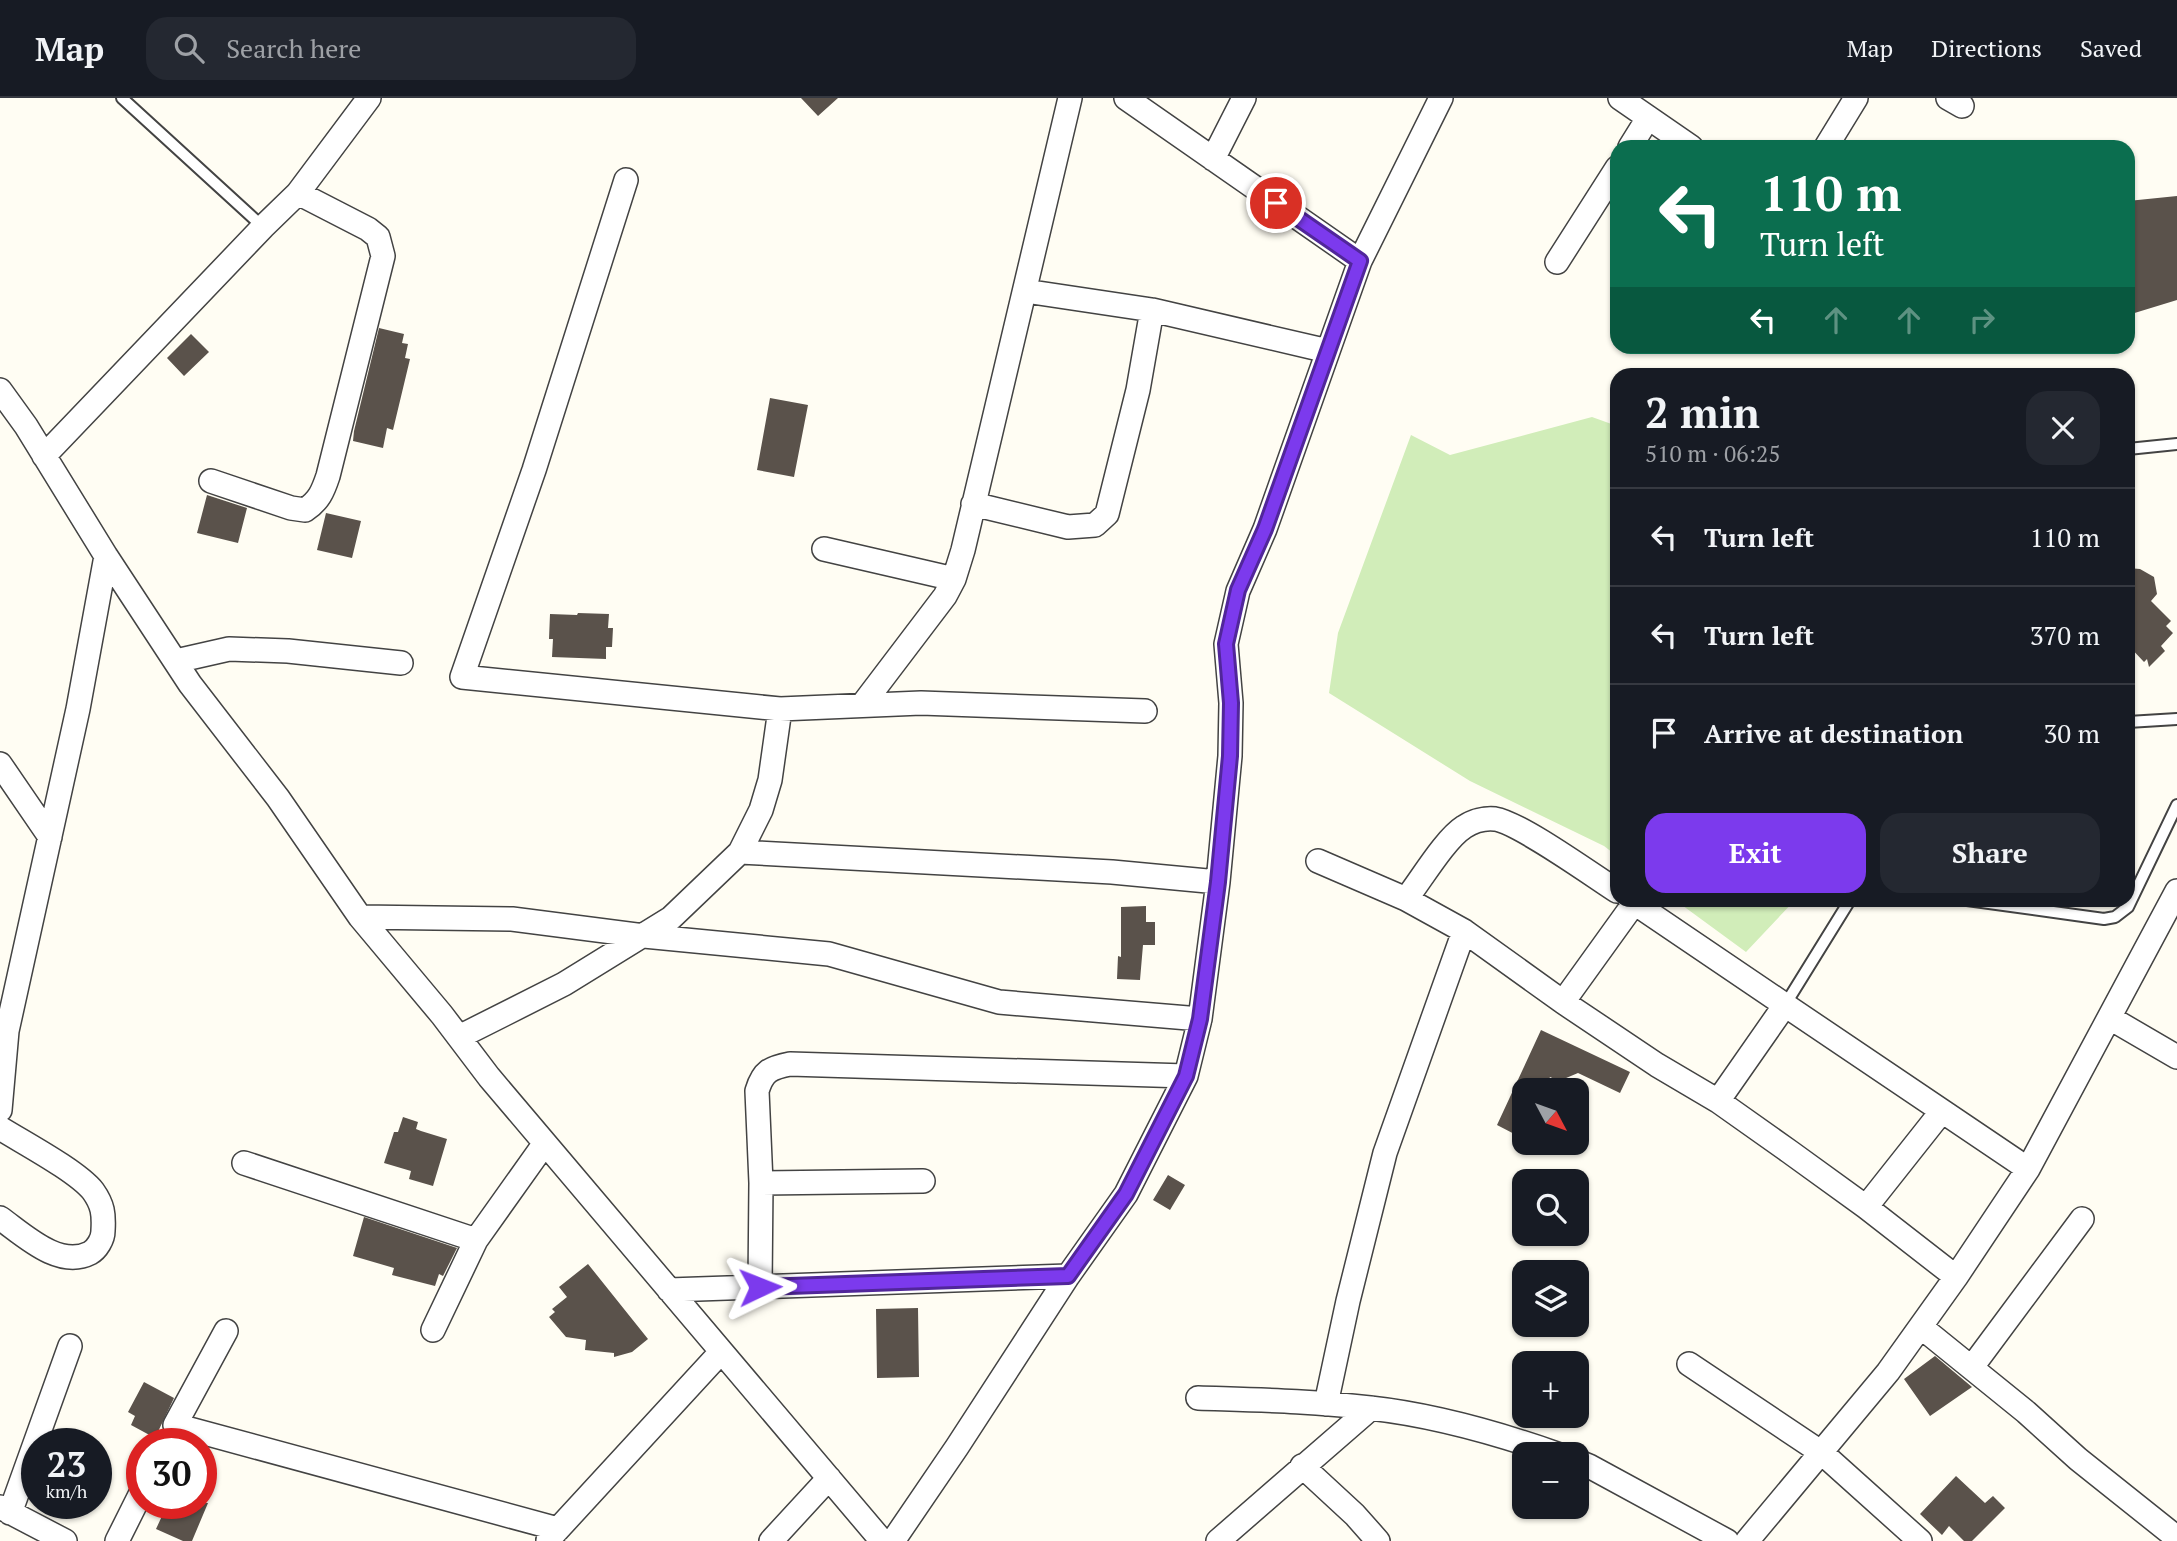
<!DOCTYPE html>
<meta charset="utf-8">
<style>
body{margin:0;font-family:"PT Serif",serif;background:#242831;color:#f1f3f6;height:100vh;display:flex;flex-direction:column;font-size:26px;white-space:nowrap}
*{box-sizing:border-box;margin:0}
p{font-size:23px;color:#9ea1a6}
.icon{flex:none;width:38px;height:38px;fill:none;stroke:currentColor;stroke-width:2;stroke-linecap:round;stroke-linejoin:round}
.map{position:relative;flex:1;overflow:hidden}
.panel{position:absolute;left:1610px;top:270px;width:525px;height:539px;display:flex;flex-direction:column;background:#171b24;border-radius:21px;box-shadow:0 2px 5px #0004}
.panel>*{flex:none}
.hud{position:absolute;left:1610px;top:42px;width:525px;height:214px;border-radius:21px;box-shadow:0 2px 5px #0004;background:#0b6e4f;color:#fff;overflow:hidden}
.needle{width:46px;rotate:131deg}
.controls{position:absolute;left:1512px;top:980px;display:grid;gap:14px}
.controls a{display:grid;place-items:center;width:77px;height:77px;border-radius:14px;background:#171b24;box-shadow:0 2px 5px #0004;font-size:35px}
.speed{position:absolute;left:21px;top:1330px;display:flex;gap:14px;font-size:35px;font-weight:700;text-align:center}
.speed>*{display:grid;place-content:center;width:91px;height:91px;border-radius:50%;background:#171b24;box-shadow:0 2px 5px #0004;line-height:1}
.speed small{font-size:18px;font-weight:400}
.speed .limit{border:10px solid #d22;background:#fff;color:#111}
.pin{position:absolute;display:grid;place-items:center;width:60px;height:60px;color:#fff;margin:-30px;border:4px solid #fff;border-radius:50%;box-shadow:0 2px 7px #0007}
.me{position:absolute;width:77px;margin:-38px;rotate:88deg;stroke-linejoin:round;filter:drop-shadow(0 0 5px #0008)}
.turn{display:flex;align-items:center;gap:24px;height:147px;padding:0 35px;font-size:32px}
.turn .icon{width:91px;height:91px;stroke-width:2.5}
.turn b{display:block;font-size:49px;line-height:60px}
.lanes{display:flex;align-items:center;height:66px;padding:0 35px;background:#0003;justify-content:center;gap:35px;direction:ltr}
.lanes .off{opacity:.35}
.round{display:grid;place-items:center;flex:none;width:74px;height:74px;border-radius:21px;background:#242831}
.head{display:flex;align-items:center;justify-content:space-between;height:119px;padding:0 35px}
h1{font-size:42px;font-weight:800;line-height:52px}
.primary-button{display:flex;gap:14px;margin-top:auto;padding:14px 35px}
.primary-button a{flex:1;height:80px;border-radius:21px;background:#7c3aed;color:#fff;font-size:28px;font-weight:800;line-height:80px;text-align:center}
.primary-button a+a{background:#242831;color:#f1f3f6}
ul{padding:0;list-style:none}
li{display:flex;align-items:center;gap:21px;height:98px;padding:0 35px;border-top:2px solid #363941}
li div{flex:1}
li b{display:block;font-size:26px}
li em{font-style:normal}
header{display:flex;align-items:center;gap:42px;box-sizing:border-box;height:98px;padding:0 35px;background:#171b24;border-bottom:2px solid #363941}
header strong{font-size:33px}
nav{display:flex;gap:38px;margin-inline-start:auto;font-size:24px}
.search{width:490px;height:63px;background:#242831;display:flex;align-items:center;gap:18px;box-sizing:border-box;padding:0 24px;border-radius:21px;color:#9ea1a6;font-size:26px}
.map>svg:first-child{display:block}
.green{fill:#d1edb9}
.building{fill:#5a524b}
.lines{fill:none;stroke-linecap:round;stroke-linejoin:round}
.lane-casing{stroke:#434343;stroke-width:14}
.street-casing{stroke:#434343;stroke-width:26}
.lane{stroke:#fff;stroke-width:10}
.street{stroke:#fff;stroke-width:23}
.route-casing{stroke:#51269a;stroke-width:18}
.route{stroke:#7c3aed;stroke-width:12}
</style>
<header>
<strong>Map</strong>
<div class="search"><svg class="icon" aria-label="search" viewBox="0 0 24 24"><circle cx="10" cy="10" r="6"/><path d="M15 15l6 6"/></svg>Search here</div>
<nav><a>Map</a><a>Directions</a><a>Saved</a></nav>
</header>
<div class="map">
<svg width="2177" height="1443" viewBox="0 0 2177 1443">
<rect width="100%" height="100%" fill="#fffdf3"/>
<path class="green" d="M1592,319L1617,328V758L1604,748L1470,683L1329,595L1338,535L1411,337L1450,357Z
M1675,802H1795L1746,854Z"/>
<path class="building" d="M801,0H838L818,18Z
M2177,98V202L2128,217V103Z
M379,230L404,236L402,245L408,246L405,260L410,261L393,332L387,330L383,350L353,343L354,333Z
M191,236L209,254L184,278L167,260Z
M770,300L808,307L794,379L757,372Z
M207,397L247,410L238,445L197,435Z
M326,415L361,423L352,460L317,452Z
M2128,470L2140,471L2154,479L2157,496L2151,503L2171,523L2166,528L2173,535L2161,548L2165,553L2149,569L2147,561L2144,564L2128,547Z
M578,515L609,516L608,530H613L612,549H606V561L552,559L553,541H549L550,516L577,517Z
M1146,808V824H1155V847H1143L1140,882L1117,881L1118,858L1121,859V809Z
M1541,932L1630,974L1620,995L1578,975L1559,983L1550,979L1544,992H1524V1041L1497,1027Z
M403,1019L418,1024L416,1031L421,1033L447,1041L433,1088L409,1081L411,1073L384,1065L394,1034H398Z
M1168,1077L1185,1087L1170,1112L1153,1102Z
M364,1119L457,1150L443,1178L439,1176L435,1188L392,1177L394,1170L353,1158Z
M588,1166L648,1241L632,1254L614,1259V1255L585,1252L586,1242L566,1239L549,1219L555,1214L552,1211L567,1199L559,1189Z
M918,1210L919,1279L877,1280L876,1211Z
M1935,1258L1972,1289L1930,1318L1904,1281Z
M144,1284L174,1300L155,1340L131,1327L135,1318L128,1314Z
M1956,1378L1985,1405L1993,1398L2005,1410L1972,1443H1964L1949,1428L1942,1437L1920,1416Z
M168,1405H208L192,1443H183L156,1431Z"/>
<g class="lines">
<defs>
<path id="lane" d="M122,0L263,129
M2128,351L2177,346
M2128,624L2177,621
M1967,802L2104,821L2115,819L2128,809L2177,707
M1785,907L1850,802"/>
<path id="street" d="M1126,0L1360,163
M1620,0L1691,49
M1948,0L1962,8
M1630,49L1648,20
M1826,49L1856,0
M1213,61L1244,0
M626,82L534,372L462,579L780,611L921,605L1145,613
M1557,164L1617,70
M1025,193L1152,212L1328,253
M0,292L26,328L106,458L190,586L278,700L360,819L442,917L489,979L882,1443
M44,358L263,129L298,95L369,0
M211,383L291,410L305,412C319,403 323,393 328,378L383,158L378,139L368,131L298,95
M973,406L1068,429L1095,427L1107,416L1138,292L1152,212
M824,451L954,481
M176,563L229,551L288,553L401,565
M863,606L945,498L954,481L963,452L1070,0
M0,666L50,739
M740,754L1112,774L1218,784
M1318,763L1406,801L1464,833L1563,904L1657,967L1718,1003L1790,1054L1866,1109L1956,1179
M1406,801C1421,782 1445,741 1464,729C1473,723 1485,720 1495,721C1520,725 1592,777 1617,793
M1630,802L1785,907L1718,1003
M360,819L512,821L644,838L829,856L999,904L1200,921
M1563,904L1635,804
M1785,907L2028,1071
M2110,920L2177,959
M459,939L564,886L671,820L740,754L761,712L770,682L780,611
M0,1012L7,933L78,611L106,458
M0,1030C24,1045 77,1073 93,1093C103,1107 104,1116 103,1133C103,1141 97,1151 90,1155C59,1171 24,1137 0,1120
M244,1065L476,1142
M761,1085L923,1083
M1866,1109L1942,1013
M760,1189L761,1085L757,993C763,973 770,970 790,966L1186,978
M669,1192L1068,1178L1126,1096L1186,978L1200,921L1218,784L1230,658L1231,605L1226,546L1238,493L1265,431L1360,163L1441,0
M1921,1229L2026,1314L2078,1361L2177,1440
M433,1232L476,1142L545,1045
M226,1233L175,1327L558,1431
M1689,1266L1822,1355L1920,1443
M1972,1269L2082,1121
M1198,1300C1255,1302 1313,1303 1370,1310C1434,1317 1497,1335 1557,1356
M1326,1306L1348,1203L1385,1055L1464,833
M1577,1363L1589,1368L1727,1443
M1302,1368L1355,1417L1378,1443
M0,1409L65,1443
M10,1415L70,1248
M548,1442L721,1254
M117,1443L142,1393
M771,1443L829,1380
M893,1443L957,1349L1068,1178
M1218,1443L1371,1310
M1747,1443L1888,1274L1956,1179L2028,1071L2177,793"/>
</defs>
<use href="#lane" class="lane-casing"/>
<use href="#street" class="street-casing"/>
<use href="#lane" class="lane"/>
<use href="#street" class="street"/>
</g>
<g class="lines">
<defs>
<path id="route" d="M760,1189L1068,1178L1126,1096L1186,978L1200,921L1218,784L1230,658L1231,605L1226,546L1238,492L1265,431L1360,163L1276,105"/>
</defs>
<use href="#route" class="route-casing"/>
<use href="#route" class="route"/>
</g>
</svg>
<div class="controls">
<a><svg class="needle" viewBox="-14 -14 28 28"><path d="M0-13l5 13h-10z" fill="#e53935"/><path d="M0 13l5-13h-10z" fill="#9ea1a6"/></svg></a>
<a><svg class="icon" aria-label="search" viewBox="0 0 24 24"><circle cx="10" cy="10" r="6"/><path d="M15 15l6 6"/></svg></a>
<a><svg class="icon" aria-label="layers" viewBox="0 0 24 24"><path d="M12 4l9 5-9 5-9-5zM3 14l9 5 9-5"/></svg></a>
<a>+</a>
<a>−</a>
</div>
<div class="speed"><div>23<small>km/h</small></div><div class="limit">30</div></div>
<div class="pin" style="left:1276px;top:105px;background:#d93025"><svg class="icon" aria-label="arrive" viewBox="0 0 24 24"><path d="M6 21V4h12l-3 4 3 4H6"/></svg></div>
<svg class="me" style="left:760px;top:1189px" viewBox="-20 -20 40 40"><path d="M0-17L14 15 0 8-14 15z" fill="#7c3aed" stroke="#fff" stroke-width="4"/></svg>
<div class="hud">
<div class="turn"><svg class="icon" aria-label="left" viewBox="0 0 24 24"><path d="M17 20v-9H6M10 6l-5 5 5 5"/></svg><div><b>110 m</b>Turn left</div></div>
<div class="lanes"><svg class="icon" aria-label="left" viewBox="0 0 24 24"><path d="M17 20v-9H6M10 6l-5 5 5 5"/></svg><svg class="icon off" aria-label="ahead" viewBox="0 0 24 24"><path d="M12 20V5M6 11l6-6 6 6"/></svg><svg class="icon off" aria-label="ahead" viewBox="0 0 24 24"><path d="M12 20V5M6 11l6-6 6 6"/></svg><svg class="icon off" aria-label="right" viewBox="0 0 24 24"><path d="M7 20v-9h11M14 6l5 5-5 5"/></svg></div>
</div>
<section class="panel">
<div class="head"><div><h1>2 min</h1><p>510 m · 06:25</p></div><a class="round"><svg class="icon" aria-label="close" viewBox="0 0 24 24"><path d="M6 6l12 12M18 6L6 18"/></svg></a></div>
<ul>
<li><svg class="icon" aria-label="left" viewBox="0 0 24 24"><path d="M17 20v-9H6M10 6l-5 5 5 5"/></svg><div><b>Turn left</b></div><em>110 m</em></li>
<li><svg class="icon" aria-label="left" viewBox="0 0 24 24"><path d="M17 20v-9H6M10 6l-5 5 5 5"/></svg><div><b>Turn left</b></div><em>370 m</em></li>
<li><svg class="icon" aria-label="arrive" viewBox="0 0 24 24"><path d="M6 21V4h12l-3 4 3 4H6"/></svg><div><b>Arrive at destination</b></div><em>30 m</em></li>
</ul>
<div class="primary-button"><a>Exit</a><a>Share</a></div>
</section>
</div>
